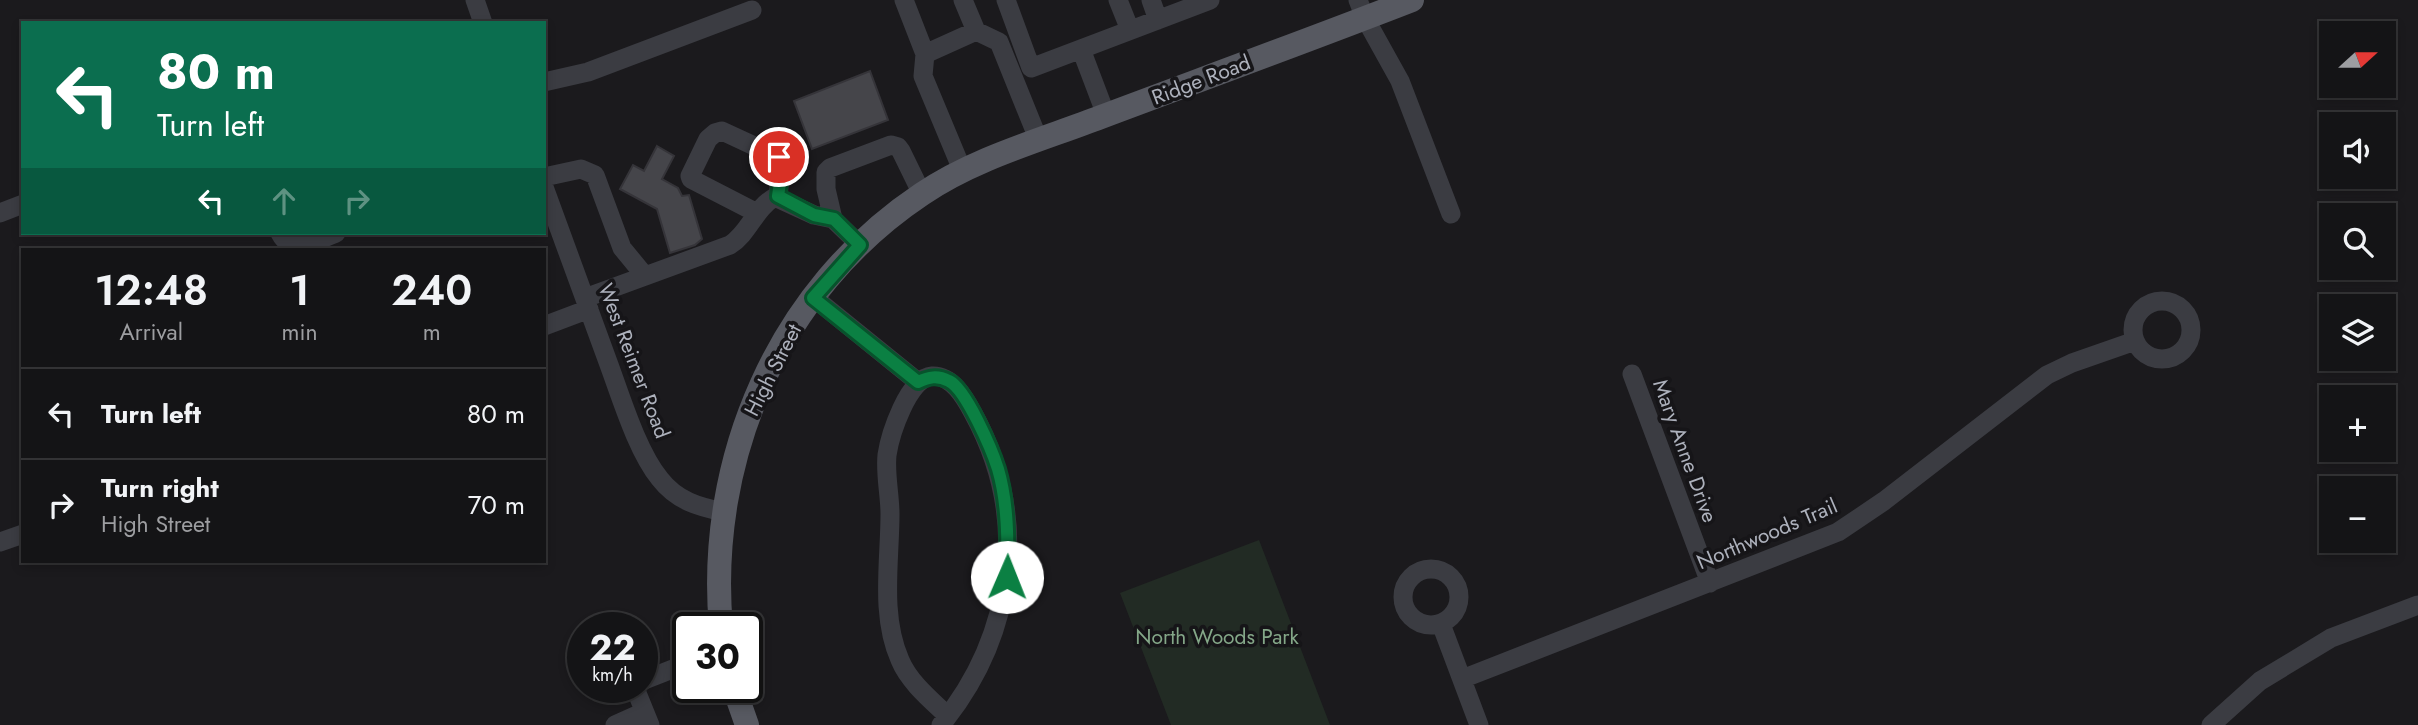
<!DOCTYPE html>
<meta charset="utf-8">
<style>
body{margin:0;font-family:Jost,sans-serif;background:#1d1d1f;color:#f1f3f6;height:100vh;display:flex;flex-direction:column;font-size:26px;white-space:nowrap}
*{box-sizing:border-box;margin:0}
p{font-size:23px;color:#9d9ea1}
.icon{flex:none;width:38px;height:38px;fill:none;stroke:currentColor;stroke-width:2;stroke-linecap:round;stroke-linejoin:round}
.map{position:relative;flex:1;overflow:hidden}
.drawer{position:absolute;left:21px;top:248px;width:525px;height:315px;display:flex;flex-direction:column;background:#141416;border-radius:0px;box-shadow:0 4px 10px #0003,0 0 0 2px #333335}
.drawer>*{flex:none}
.top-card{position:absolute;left:21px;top:21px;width:525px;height:214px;border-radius:0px;box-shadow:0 4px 10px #0003,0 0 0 2px #333335;background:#0b6e4f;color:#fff;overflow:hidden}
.needle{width:46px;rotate:69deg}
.controls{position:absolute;left:2319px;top:21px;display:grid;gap:14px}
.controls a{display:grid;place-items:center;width:77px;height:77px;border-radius:0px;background:#141416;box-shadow:0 4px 10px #0003,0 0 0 2px #333335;font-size:35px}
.speed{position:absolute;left:567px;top:612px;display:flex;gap:14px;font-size:35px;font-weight:700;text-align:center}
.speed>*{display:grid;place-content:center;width:91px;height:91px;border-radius:50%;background:#141416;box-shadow:0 4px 10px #0003,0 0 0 2px #333335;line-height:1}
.speed small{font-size:18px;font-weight:400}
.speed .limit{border:4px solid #111;border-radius:10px;background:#fff;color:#111}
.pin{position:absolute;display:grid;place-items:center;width:60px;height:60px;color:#fff;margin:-30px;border:4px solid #fff;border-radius:50%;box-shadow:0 2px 7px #0007}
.me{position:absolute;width:77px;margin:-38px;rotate:1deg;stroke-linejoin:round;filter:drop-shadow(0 0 5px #0008)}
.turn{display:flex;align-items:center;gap:24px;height:147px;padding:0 21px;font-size:32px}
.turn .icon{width:91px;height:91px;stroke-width:2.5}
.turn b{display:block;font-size:49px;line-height:60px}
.lanes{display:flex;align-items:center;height:66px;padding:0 21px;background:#0003;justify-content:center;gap:35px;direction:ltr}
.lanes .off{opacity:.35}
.eta{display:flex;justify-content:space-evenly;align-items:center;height:119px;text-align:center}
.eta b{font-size:42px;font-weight:600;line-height:49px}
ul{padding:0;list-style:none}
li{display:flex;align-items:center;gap:21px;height:91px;padding:0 21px;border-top:2px solid #333335}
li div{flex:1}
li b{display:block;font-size:26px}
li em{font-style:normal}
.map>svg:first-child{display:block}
.green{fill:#222b24}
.building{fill:#45454a;stroke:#353439;stroke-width:2}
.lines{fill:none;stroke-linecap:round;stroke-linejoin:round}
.minor{stroke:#3b3c42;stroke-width:19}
.major{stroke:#575961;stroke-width:24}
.route-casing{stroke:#07532c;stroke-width:18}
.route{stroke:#0b8043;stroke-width:12}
.labels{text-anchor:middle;stroke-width:7;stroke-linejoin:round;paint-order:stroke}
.street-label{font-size:21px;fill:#adb1bc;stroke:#161518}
.park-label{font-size:21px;fill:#84a788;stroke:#161518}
</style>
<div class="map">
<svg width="2418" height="725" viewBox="0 0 2418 725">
<rect width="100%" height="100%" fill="#1b1a1d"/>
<path class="green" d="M1259,540L1330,725H1171L1120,593Z"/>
<path class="building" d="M870,71L888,120L812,149L794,101Z
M657,146L674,156L662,179L678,188L682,196L689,195L702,239L695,245L670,253L657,209L620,189L633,165L644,171Z"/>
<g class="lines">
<path class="minor" d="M475,0L483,23
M904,0L925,54L923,76L963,172
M963,0L976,31L999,42L1039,141
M1006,0L1031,68L1210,0
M1118,0L1130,30
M1151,0L1158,20
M1358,0L1365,18L1400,81L1451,214
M1081,49L1106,115
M925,54L976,31
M544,82L588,72L752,10
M544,177L581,169L595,175L622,248L645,276
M544,187C565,245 587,303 608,362C621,397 637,451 660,479C677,501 699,507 724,512
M0,213L23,204
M757,213L691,179L690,176L708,139L715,133L722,131L782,159L778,196
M833,219L826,189V172L830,168L891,145L898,147L901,151L922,194
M280,233C292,256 317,240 336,233
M813,297L918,382
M585,298L730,245C749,233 755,208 775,197L814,215L833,219L860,245
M2133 330a29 29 0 1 1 58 0a29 29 0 1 1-58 0Z
M544,326L589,309
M1632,374L1710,583
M0,542L23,534
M1403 597a28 28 0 1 1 56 0a28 28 0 1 1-56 0Z
M1441,624L1479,725
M1462,679L1838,532L1884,501L2047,375L2072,363L2135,341
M642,681L688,663
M635,688L650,725
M615,725L644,712
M941,725C1015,634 1030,517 973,413C965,398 952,375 932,376C908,378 890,435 887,455C885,474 890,495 890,514C890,561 880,615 900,660C909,682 931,700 948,716
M2211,725L2260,681L2331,638L2418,605"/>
<path class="major" d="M721,628C706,459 778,290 922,194C975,158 1041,140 1101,117C1205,78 1309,40 1412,0
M734,688L747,725"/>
</g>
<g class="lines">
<defs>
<path id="route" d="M779,157L783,163L778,196L814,215L834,219L860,245L813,298L918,382C929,377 937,375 949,381C966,389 992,450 998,469C1008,503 1008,542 1007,577"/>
</defs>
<use href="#route" class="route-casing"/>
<use href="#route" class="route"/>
</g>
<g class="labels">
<g class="street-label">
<text transform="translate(1201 80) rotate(-21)" y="7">Ridge Road</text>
<text transform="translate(634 361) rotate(69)" y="7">West Reimer Road</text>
<text transform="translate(773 370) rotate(-63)" y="7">High Street</text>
<text transform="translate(1685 451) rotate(70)" y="7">Mary Anne Drive</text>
<text transform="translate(1767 534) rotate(-23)" y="7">Northwoods Trail</text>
</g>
<g class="park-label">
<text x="1217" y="644">North Woods Park</text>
</g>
</g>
</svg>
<div class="controls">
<a><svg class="needle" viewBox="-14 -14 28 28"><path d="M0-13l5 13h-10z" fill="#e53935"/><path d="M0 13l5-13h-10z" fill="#9d9ea1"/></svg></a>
<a><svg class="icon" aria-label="sound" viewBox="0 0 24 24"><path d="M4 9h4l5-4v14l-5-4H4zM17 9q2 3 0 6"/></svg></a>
<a><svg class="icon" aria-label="search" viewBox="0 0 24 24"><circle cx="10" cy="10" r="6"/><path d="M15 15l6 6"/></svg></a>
<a><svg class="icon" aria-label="layers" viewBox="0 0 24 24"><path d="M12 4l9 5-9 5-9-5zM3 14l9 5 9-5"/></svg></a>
<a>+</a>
<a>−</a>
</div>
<div class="speed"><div>22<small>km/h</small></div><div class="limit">30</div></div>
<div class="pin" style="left:779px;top:157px;background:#d93025"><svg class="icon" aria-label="arrive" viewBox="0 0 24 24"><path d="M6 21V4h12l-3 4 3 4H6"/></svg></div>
<svg class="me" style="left:1007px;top:577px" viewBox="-20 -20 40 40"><circle r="19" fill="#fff"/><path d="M0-13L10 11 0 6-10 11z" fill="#0b8043"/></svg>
<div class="top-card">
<div class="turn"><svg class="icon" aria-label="left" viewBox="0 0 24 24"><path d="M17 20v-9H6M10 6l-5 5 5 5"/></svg><div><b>80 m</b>Turn left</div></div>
<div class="lanes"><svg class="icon" aria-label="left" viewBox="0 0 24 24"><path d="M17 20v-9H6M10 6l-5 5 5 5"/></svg><svg class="icon off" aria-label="ahead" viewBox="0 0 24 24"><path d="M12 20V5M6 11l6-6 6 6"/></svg><svg class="icon off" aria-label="right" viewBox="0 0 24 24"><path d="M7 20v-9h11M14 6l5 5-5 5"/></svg></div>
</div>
<section class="drawer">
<div class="eta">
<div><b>12:48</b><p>Arrival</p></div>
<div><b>1</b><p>min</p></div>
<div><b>240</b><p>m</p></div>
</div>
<ul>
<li><svg class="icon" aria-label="left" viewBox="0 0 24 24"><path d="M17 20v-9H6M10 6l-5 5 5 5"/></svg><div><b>Turn left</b></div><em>80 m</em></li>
<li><svg class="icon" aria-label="right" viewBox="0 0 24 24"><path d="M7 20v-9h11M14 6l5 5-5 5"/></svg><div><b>Turn right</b><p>High Street</p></div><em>70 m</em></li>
</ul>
</section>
</div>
